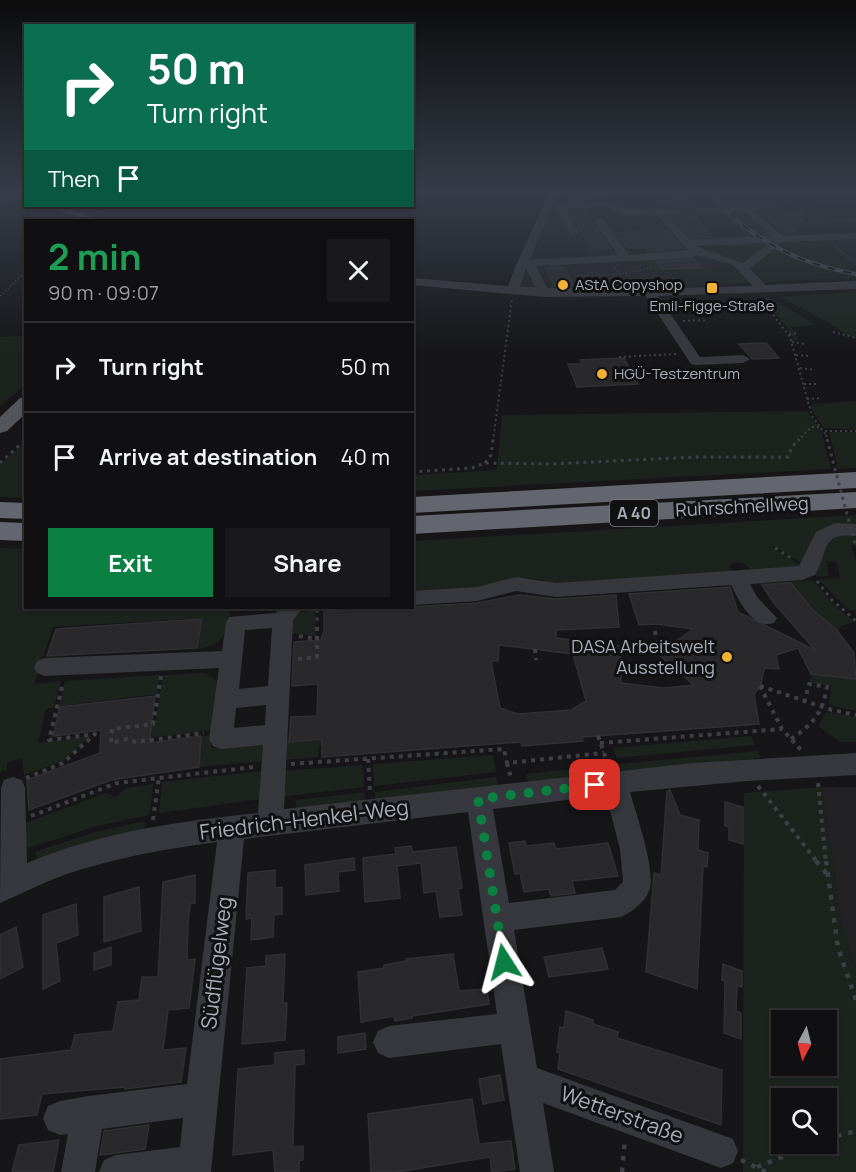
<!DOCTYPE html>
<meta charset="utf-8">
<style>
body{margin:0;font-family:Manrope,sans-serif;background:#19191b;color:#f1f3f6;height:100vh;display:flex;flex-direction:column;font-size:22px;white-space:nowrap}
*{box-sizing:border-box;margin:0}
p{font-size:20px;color:#9c9d9f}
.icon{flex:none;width:33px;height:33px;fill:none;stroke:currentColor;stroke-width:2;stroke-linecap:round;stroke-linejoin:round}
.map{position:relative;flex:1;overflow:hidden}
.panel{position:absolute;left:24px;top:219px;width:390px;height:390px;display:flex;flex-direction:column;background:#101012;border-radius:0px;box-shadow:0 2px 4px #0004,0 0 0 2px #303032}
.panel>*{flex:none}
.hud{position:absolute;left:24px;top:24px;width:390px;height:183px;border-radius:0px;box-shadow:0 2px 4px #0004,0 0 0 2px #303032;background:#0b6e4f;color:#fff;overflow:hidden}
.needle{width:39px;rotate:187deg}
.tools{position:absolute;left:771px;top:1010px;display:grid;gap:12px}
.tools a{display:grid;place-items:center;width:66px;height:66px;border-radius:0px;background:#101012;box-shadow:0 2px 4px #0004,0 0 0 2px #303032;font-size:30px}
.pin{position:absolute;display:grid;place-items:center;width:51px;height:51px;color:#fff;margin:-26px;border-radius:12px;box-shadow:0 3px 9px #0006}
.me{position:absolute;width:66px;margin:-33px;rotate:351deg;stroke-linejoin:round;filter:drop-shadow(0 0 4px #0008)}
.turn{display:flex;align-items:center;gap:21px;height:126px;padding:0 24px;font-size:27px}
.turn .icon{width:78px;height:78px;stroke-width:2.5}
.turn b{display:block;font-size:42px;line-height:51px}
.then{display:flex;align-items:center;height:57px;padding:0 24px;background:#0003;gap:12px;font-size:22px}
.round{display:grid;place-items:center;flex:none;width:63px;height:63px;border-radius:0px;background:#19191b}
.head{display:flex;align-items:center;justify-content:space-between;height:102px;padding:0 24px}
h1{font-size:36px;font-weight:700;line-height:45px;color:#1e9e55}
.button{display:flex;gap:12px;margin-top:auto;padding:12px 24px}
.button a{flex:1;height:69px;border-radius:0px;background:#0b8043;color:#fff;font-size:24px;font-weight:700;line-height:69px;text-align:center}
.button a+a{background:#19191b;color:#f1f3f6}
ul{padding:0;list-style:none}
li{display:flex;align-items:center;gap:18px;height:90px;padding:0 24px;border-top:2px solid #303032}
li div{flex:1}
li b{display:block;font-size:22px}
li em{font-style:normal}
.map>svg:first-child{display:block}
.built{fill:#222225}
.green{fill:#1c231d;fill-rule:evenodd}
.water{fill:#2c353c}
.building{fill:#29292c;stroke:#303034;stroke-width:1.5;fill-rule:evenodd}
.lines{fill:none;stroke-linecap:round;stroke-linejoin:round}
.path-far4{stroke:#3d3f44;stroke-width:1.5;stroke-dasharray:1.5 2;stroke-linecap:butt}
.path-far3{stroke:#3d3f44;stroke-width:2;stroke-dasharray:2 3;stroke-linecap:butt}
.path-far2{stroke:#3d3f44;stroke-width:3;stroke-dasharray:3 4.5;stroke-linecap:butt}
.path-far1{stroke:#3d3f44;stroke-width:4;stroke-dasharray:4 5;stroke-linecap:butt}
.path{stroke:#3d3f44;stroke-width:4.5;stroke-dasharray:4.5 7;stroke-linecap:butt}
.minor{fill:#37383d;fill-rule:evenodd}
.major{fill:#53555c;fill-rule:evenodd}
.highway{fill:#63666e;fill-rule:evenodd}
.rail-casing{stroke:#4a4c52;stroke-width:4}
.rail{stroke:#111113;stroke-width:2;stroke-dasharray:8;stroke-linecap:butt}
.path-bridge-far1{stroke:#3d3f44;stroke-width:2;stroke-dasharray:2 3;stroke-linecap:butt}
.path-bridge{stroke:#3d3f44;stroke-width:3;stroke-dasharray:3 4.5;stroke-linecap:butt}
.route{stroke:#0b8043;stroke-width:10;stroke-dasharray:0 18}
.poi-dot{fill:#f2b134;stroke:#111113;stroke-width:2}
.labels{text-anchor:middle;stroke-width:6;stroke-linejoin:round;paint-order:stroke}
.far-poi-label{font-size:15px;fill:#a8adb8;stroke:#111113;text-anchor:start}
.shield{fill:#111113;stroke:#7b7e86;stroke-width:1.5}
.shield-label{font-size:16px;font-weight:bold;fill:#a8adb8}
.street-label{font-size:18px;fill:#a8adb8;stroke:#111113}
.poi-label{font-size:18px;fill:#a8adb8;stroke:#111113;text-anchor:end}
.near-street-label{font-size:21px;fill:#a8adb8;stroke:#111113}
</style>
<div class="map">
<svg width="856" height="1172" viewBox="0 0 856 1172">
<rect width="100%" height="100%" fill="#161618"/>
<path class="built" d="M713,191H856V279L805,236H792L759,282L644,289L518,288L519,276L552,204L710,199Z
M822,787H856V969L841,920Z"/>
<path class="green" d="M557,191H706L710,199H717L723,208L713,209L692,197L657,196L664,201L622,202V205H613L619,198L611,203L560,205L553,203Z
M762,191H856V235L794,237L801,234L787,219L802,218L795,213H779L781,207Z
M599,205L631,214L635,219H642L639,214H659L664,220L658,223H665L661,225L665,231H661L655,224L657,223H650L659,231L651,232L645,225H641L645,232L620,233L631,249L689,250L657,256L625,252L614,235L611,234L610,224H604L593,207Z
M701,212L723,213L750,239H740L738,237L708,240L706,238L714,237L696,218Z
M820,238L828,241V243L847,261L856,267V278L760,282L748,270L782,241L812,242L810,239Z
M756,242L767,248L744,263L695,248L693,244Z
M709,256L733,263L751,282L679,288H547L542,282H548L545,273H548L555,287L601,285L596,277L608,276L613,285L674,282L668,273H648L645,269L647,268L642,265L645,264L643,262L617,263L616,260L654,258V261H668L669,257L672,262H656L661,269L719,267Z
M856,292V338L847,335L831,324L780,297Z
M768,297L817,325L791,327L799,341L794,340L788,328L762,298Z
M25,336V385L0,406V337Z
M856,401V430L824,428L813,413L811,404Z
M807,411L821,431L831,469L413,491V475L497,470L502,415Z
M829,432H856V468L838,469Z
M25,442V498L0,497V465Z
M856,515V527L837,524L805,565L775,547H771L803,566L752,572C747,563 738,559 730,565L731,573L553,584L538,579L513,578L472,589L413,593V541Z
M856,532V546L851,545L856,561V610H848L818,579L840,578L837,562L826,561L829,576L817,577L812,571L824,540Z
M0,548L25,549L26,608H230C226,633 227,644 198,649L203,618L53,627L34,684L61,681L54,708L46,709L38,743L91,736L63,761L24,775L22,758L7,763V770L0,772Z
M813,580L834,605L854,622L841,626V628L836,630L805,601L791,583L762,585L761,583Z
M315,611L316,636L291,633L292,617L297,612Z
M205,673L218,682L213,730L137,739L115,730L155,724L163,675Z
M811,674L856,679V711L829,705L831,686L811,683Z
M159,675L157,694L59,706L65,681Z
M826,712L856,717V742H840L818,726Z
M213,735L211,748L267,744L266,761L199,767L201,736Z
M323,735L322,746H319L318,757L283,760L284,742L317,740Z
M751,736L755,745L617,758L613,748Z
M758,751L761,758L622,772L619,764Z
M493,755L496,772L374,786L373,764Z
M363,765L364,787L280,797L282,771Z
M590,767L593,775L528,782L526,774Z
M264,771L262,799L159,813L162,782Z
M496,777L498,786L375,800V792Z
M153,784L150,815L97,826L25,849L23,824L106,793L115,797L126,788Z
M822,787L841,920L856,969V1172H743L744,793ZM782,1020H826V1065H782ZM782,1098H826V1143H782Z
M364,792L365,801L296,809V800Z
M145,821L144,830L36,860L35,852L95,832Z"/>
<path class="water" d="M576,191H601L610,194L611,197L574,202L563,196Z"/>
<path class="building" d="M750,192H762L788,213H795L803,219L793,231L784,232L758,209H754L744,203Z
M676,198L689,200V209L712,236L690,237L673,217L680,216V208H662L656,201H676Z
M585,210L592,222L611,249H591L570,211Z
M659,231H668L683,248L648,251L645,248H627L616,233Z
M694,259L701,268L661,269L656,262Z
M564,267L574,286H554L546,268Z
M766,343L779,358L752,359L739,344Z
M624,358L638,384L577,387L568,364H582L580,360Z
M791,583L813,610L837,630L854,653L856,679L811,674L798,648L776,655L779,669L764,668L761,685L754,694L759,724L582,737L583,741L522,746L521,742L322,757V739L289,742L291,717L317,716L318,684L292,686L294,642L321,640L324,630V612L477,603L520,595L556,599L616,595L619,627L556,630V638L620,646L621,683L664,688L694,685L658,654L693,629L656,624L639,625L629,594L730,587L738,612L815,650L773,602L762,585ZM499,645L573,654L586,701L571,710L518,714L500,708L491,661H498Z
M202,619L197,648L47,656L56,629Z
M155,696L149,743L201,736L199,767L111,780L29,810L27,780L100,753L101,730L53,736L60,707Z
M670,790L680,815L699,820L698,850L708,853L707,867L703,866L697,989L646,972L654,873L661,875L667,791Z
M725,802L743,807V844L729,840V827L725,826Z
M525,841L526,846L554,843L556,849L608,843L618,876L572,881L575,893L551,896L549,889L524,892L520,873L515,874L509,843Z
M411,846L412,852L456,847L462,888L458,889L462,915L440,917L436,891L424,893L421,863L397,866L400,898L365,902L363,858L396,854L395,848Z
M354,858L355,870L338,872L339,891L306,895L305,865Z
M275,870V888L282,887V914L274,915L273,937L251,940L252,918L246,919L248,873Z
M195,875V903L190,904L188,924L187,960L195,959L189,1008L168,1010L163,1050L186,1048L181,1082L125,1089V1087L42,1094L37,1115L0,1119V1059L71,1050L75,1035L113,1031L118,1002L139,1000L142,977H158L163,882Z
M139,887L141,931L104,942V897Z
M76,904L78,935L56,943L60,981L43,989V915Z
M16,927L23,967L0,979V935Z
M111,947V965L94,970V953Z
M602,948L608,969L549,977L544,957Z
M285,954L283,1003H287L285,1040L242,1044L247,968L266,966V956Z
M453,954L459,991L487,989L489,1004L412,1016V1018L395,1021L394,1016L361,1022L358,972L384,968V965L407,961L406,959Z
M723,964L742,971V987L737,985L736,1011L741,1013V1039L724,1033L725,981L722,980Z
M566,1011L593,1020V1024L618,1032L617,1038L722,1070L721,1125L558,1069L560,1053L557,1052L560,1027L564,1028Z
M365,1033L366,1049L338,1053V1037Z
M304,1050V1064L295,1065L293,1147L303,1146V1160L299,1161V1172H275L273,1150L233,1155L238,1069L275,1065V1053Z
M500,1075L504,1100L483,1104L479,1079Z
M472,1099L479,1144L511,1141L515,1169L492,1172L490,1157L397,1172H371L368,1114Z
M149,1125L145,1149L100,1155L104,1131Z
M59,1140L53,1172H12L19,1145Z"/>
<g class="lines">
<path class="path-far4" d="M713,191L719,199
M770,191L790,200
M784,191L792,192
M795,191L790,196V201L812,221L814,228
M805,191L838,199
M730,192H747
M620,198H712L730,194L728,191
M96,211L101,206
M797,215H803L801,209L820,202L856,200
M807,216L827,220L856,221
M733,221L744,230
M835,246L850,260L856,261
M615,268L619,274L626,273L628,276
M573,271L576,276L619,274
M626,273L651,268
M0,296L26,271"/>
<path class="path-far3" d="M761,299L790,337L812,416L826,435
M683,321L708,320
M833,332L856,338
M789,334L799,333
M792,342L806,344
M796,355L809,356
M619,357L677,354
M800,368L815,370
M804,384H817
M807,399L822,398
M825,431H856
M24,441L26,439
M493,441L512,299
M798,441L811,427H821"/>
<path class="path-far2" d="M0,463L26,439
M485,463L491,455L493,439
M412,472L472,468L484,463L550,464L697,457H788L792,447L799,439
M775,548L793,559
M817,581L832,600L856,621
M308,610L352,608
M317,610V624"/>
<path class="path-far1" d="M655,631L657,651
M299,636L317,639
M535,649L536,660
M298,659L317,657V623
M161,676L153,724L112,729L111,743L127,739L136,742L204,733
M760,686L782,729L801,750
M760,686L832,710L856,715
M598,736L609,767
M791,739C812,725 823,713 827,687L809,684L805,700
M600,743L782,729
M368,759L370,793
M507,763L511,778
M291,764L504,749L507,763L604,753
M26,778L63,763L95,734L49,740L63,683
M818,783L826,863
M758,786L818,863
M31,816L117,783L254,767
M153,820L159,777"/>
<path class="path" d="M816,861L826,873
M826,861L838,948L856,1000
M826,1139L856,1131
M741,1160L766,1172
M757,1167L817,1143
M622,1172L625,1139"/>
<path class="minor" d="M550,191H560L529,260L618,255L594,221L599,218L603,219L629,255L687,250L658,215L627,216L605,207L566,209L579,233L570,235L556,209L559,204L562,203L606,201L628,210H678V214L668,215L690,240L771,236L746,213L698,214L693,211L698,208L748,207L783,236L856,233V239L782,242L750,269L766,285L856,281V289L658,296L700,357L743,355L750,359L743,363L696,365L691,364L646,296L544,297L412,285V278L508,286L516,265ZM770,243L743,263L695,246ZM696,255L733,265L753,286L634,289L547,288L536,266L691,258ZM526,268L535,287H520Z
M26,193V199L0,202V196Z
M46,206H60L102,220H88Z
M835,523L856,524V536C820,532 829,551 815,575L802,580L750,584L757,597L777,618L774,623C753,630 739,601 731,585L556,597L516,591L477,601L412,605V591L477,587L516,577L556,583L799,566L816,532Z
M279,608H303L293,620L284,809L693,763L856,753V775L747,781L630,792C636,814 655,868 650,888C647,901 632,912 621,917L514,930L537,1068L733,1139L738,1151L733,1163L721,1168L543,1103L554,1172H520L501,1044L389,1058L378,1053L373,1042L378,1031L389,1026L497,1014L468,812L244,839L211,1172H99L104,1160L116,1155L180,1147L183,1118L102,1129L95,1172H61L68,1134L60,1135L48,1130L43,1118L48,1106L60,1101L88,1096L187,1084L217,842C165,849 113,858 64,875C42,883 21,894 0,903L1,788L4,780L13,777L22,780L25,788L27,863C101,832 179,821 258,813L263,745L221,749L213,746L209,739L219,668L45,676L37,673L34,667L37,661L45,658L222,651L226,623L229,617L276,613ZM272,628L268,686L239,689L245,630ZM266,705L265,725L234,728L236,708ZM606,795L620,849L623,882L615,890L509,903L493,809Z"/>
<path class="major" d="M26,397V413L7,431L0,433V417L20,398Z"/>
<path class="highway" d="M856,472V488L412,513V497Z
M856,492V508L412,534V516Z
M0,502L26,503V519L0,518Z
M0,522L26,523V541L0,540Z"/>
<defs>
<path id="rail" d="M709,191C715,202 725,210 735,218C770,250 809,265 856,274"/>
</defs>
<use href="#rail" class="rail-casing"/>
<use href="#rail" class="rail"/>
<path class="path-bridge-far1" d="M826,435L828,441"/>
<path class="path-bridge" d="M827,439L856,548"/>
</g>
<linearGradient id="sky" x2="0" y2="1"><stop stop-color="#0c0c0d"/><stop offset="0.54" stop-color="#363c48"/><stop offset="1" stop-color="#363c48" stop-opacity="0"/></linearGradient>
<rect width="856" height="355" fill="url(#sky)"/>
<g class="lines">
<path class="route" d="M504,962L478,799L595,785"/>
</g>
<g class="poi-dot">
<circle cx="563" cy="285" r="6"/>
<rect x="706" y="282" width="12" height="12" rx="3"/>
<circle cx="602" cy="374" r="6"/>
<circle cx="727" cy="657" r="6"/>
</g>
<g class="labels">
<g class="far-poi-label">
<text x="575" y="290">AStA Copyshop</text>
<text x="712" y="311" text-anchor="middle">Emil-Figge-Straße</text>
<text x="614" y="379">HGÜ-Testzentrum</text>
</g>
<rect class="shield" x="610" y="500" width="48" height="26" rx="4.5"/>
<g class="shield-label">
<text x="634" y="519">A 40</text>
</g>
<g class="street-label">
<text transform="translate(742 507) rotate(-3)" y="6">Ruhrschnellweg</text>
</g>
<g class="poi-label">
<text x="715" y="653">DASA Arbeitswelt<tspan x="715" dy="21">Ausstellung</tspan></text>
</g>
<g class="near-street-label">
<text transform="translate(304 820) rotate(-7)" y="7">Friedrich-Henkel-Weg</text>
<text transform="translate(217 963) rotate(-83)" y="7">Südflügelweg</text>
<text transform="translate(622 1115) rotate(20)" y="7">Wetterstraße</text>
</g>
</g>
</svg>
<div class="tools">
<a><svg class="needle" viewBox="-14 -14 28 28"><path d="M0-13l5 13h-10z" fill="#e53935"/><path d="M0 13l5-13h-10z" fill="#9c9d9f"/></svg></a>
<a><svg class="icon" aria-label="search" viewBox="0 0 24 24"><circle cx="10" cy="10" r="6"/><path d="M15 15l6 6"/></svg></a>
</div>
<div class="pin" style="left:595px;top:785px;background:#d93025"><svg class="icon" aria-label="arrive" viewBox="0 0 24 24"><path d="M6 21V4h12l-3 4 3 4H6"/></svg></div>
<svg class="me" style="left:504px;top:962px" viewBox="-20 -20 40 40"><path d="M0-17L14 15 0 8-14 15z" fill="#0b8043" stroke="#fff" stroke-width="4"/></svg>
<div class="hud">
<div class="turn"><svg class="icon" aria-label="right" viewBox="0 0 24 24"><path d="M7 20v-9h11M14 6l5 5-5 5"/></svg><div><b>50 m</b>Turn right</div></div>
<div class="then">Then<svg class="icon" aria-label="arrive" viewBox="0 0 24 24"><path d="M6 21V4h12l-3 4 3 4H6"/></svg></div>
</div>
<section class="panel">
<div class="head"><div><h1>2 min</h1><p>90 m · 09:07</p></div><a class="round"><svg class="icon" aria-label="close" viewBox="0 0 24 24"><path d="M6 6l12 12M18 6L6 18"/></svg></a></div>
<ul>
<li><svg class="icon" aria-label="right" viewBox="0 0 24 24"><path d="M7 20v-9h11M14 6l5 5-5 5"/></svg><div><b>Turn right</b></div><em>50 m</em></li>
<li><svg class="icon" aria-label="arrive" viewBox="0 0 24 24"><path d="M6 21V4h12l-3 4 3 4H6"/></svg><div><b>Arrive at destination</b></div><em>40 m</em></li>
</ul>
<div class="button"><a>Exit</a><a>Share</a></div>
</section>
</div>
